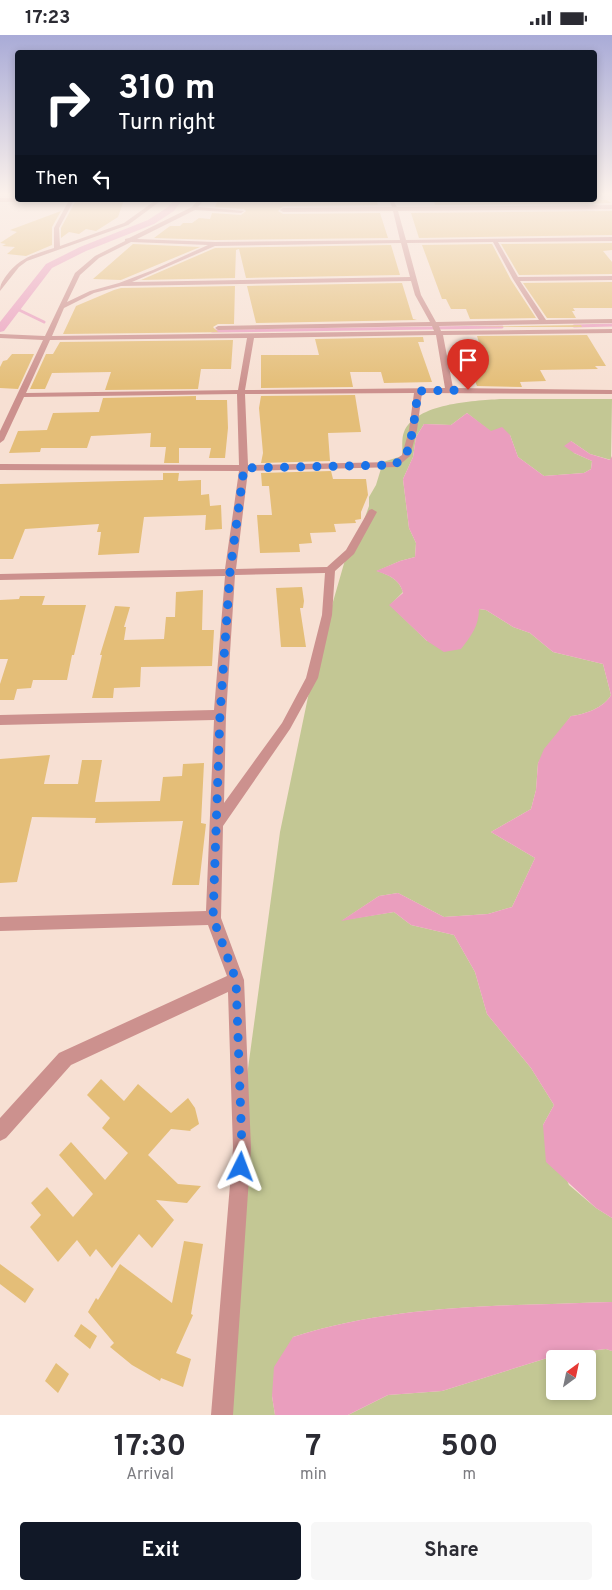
<!DOCTYPE html>
<style>
body{margin:0;font-family:Overpass,sans-serif;background:#f7f7f7;color:#2b2b33;height:100vh;display:flex;flex-direction:column;font-size:19px;white-space:nowrap}
*{box-sizing:border-box;margin:0}
p{font-size:16px;color:#7c7c81}
.icon{flex:none;width:28px;height:28px;fill:none;stroke:currentColor;stroke-width:2;stroke-linecap:round;stroke-linejoin:round}
.map{position:relative;height:1380px;overflow:hidden}
.details{display:flex;flex-direction:column;background:#fff;flex:1}
.details>*{flex:none}
.hud{position:absolute;left:15px;top:15px;width:582px;height:152px;border-radius:5px;box-shadow:0 2px 8px #0003;background:#111827;color:#fff;overflow:hidden}
.needle{width:32px;rotate:33deg}
.tools{position:absolute;left:546px;top:1315px;display:grid;gap:10px}
.tools a{display:grid;place-items:center;width:50px;height:50px;border-radius:5px;background:#fff;box-shadow:0 2px 8px #0003;font-size:25px}
.pin{position:absolute;display:grid;place-items:center;width:42px;height:42px;color:#fff;margin:-51px -21px;border-radius:50% 50% 50% 0;rotate:-45deg;box-shadow:0 0 5px #0007}
.pin .icon{rotate:45deg}
.me{position:absolute;width:55px;margin:-28px;rotate:3deg;stroke-linejoin:round;filter:drop-shadow(0 0 4px #0008)}
.turn{display:flex;align-items:center;gap:18px;height:105px;padding:0 20px;font-size:22px}
.turn .icon{width:65px;height:65px;stroke-width:2.5}
.turn b{display:block;font-size:35px;line-height:42px}
.then{display:flex;align-items:center;height:48px;padding:0 20px;background:#0003;gap:10px;font-size:19px}
.eta{display:flex;justify-content:space-evenly;align-items:center;height:85px;text-align:center}
.eta b{font-size:30px;font-weight:700;line-height:35px}
.button{display:flex;gap:10px;margin-top:auto;padding:10px 20px}
.button a{flex:1;height:58px;border-radius:5px;background:#111827;color:#fff;font-size:20px;font-weight:700;line-height:58px;text-align:center}
.button a+a{background:#f7f7f7;color:#2b2b33}
.status{display:flex;justify-content:space-between;align-items:center;height:35px;padding:0 25px;background:#fff;direction:ltr}
.status svg{height:14px;fill:currentColor}
.map>svg:first-child{display:block}
.green{fill:#c3c794;fill-rule:evenodd}
.water{fill:#ea9ebe}
.lines{fill:none;stroke-linecap:round;stroke-linejoin:round}
.stream{stroke:#ea9ebe;stroke-width:3}
.canal{fill:#ea9ebe;fill-rule:evenodd}
.building{fill:#e4be78}
.minor{fill:#cc918e;fill-rule:evenodd}
.route{stroke:#1a73e8;stroke-width:9;stroke-dasharray:0 16.2}
</style>
<div class="status"><b>17:23</b><svg viewBox="0 0 49 12"><path d="M0 12V9h3v3zM5 12V6h3v6zM10 12V3h3v9zM15 12V0h3v12zM26 1h20v11H26zM47 4h2v5h-2z"/></svg></div>
<div class="map">
<svg width="612" height="1380" viewBox="0 0 612 1380">
<rect width="100%" height="100%" fill="#f7e0d3"/>
<path class="green" d="M500,364H612L611,425L590,419L571,406L574,418L592,426L591,434L584,438L544,441L518,422L510,400L491,397L467,378L451,390L424,389L416,402L413,422L403,444L409,493L416,508L415,522L400,526L377,536C389,540 399,544 403,557L390,570L427,606L479,574L486,575L513,592L530,598L553,617L603,629L611,660C605,672 584,680 571,681L538,728L536,755L531,774L491,797L535,823L512,872L488,879L444,882L398,858L379,861L343,885L394,877L411,890L454,900L475,937L487,979L531,1033L554,1070L543,1090L569,1150L596,1173L612,1183V1267C505,1271 395,1269 293,1302L272,1361L275,1380H219L239,1100L280,797L314,633L345,525L358,502L369,471V462L376,450L383,427L402,421C403,414 401,404 404,397C416,368 473,366 500,364Z
M606,1314L612,1316V1380H348L388,1360L442,1356L560,1319ZM555,1324H588V1356H555Z"/>
<path class="water" d="M467,378L491,396L502,392L510,400L518,422L544,441L584,438L591,434L592,426L574,418L564,411L571,406L590,419L610,425L612,421V1183L596,1173L546,1127L543,1090L554,1070L531,1033L487,979L475,937L454,900L411,890L394,877L341,886L379,861L398,858L444,882L488,879L512,872L535,823L491,797L531,774L536,755L538,728L544,714L571,681C584,680 605,672 611,660L603,629L553,617L530,598L513,592L486,575L479,574C479,591 471,601 461,614L444,617L427,606L389,570L403,558C400,544 388,540 376,536L400,526L415,522L416,508L409,493L403,444L413,422L416,402L424,389L451,390Z
M612,1267V1316L606,1314L560,1319L442,1356L388,1360L348,1380H275L272,1361L274,1332L293,1302C395,1269 505,1271 612,1267Z"/>
<g class="lines">
<path class="stream" d="M15,273L44,287
M574,291L612,290
M212,296L502,292"/>
<path class="canal" d="M174,165H182L174,176L154,189L86,216L52,233L4,296L0,297V287L46,229L80,212L148,185L168,172Z"/>
</g>
<path class="building" d="M106,165H124L118,182L96,196L86,194L79,199L69,197L61,203V193L75,167H102Z
M376,165L378,170L283,171L278,176L283,179L380,178L388,203L215,205L154,203L170,191H180L183,188H192L199,183L210,184L212,178L241,180L246,176L244,174L215,172L217,167L273,165Z
M501,165H607L611,168L435,170L434,167Z
M61,176L52,192V210L26,221L7,219L15,212L2,211L6,209L0,208L17,197L10,195Z
M612,176V200L419,203L411,178Z
M612,208V215L603,216L612,227V239L519,240L501,209Z
M133,209L200,212L121,245L93,244Z
M492,209L511,245L536,283L470,284L466,274H451L446,264H442L422,210Z
M391,210L400,240L246,243L239,214L236,215L235,243L141,245L215,213Z
M612,247V273H573L575,276H572L576,283H547L523,248Z
M402,248L413,284L417,285L256,288L247,251Z
M235,251L234,289H218L213,292L218,297H233L63,299L76,271L114,255L121,253Z
M581,290L582,292H473Z
M587,300L606,331H595L598,334L540,335L546,346L520,347L522,352L477,351L462,314H481L477,301Z
M423,302L424,307H418L432,347L384,348L381,337H350L353,352L261,353V320H319L315,304Z
M233,305L231,334H201L198,354L105,355L111,337L52,338L45,354H30L46,319H53L60,307Z
M12,319H34L18,354L0,353V332L3,326L7,325Z
M355,360L361,397L328,398L330,426L261,428L263,418L259,373L261,361Z
M196,361V365H227L228,393L225,423H209L211,413H179V428H164L166,412H150L151,398L91,401L87,413H41L40,417L9,418L18,396L47,395L53,378L99,377L103,363Z
M331,436L333,444H366L368,460L361,477V484L355,485L356,488L334,489L336,497L310,498L312,508L299,509L300,517L260,518L257,480H272L269,451H262L261,438Z
M163,438H179L178,446L201,445V460L209,459L210,471L221,470L222,494L205,495L206,480L144,482L139,518L98,520L101,497H97L99,489L25,494L13,524H0V449L163,445Z
M302,552L304,566L303,573H300L306,612H281L276,553Z
M203,555L202,595H214L212,631L141,632L140,652L114,653L113,663H92L102,620H100L115,571L130,572L124,592H126L124,605L164,604L166,582H175L176,557Z
M20,561H45L42,570H86L74,620H72L67,645H33L31,653L17,654L14,665H0V649L8,624H0V565L19,564Z
M50,720L44,749H78L82,725H102L95,767L160,766L163,742L182,741L183,729L204,728L201,788L206,789L199,850H172L183,786L95,788L96,783L32,782L17,847L0,848V724Z
M101,1044L124,1066L138,1049L171,1078L188,1063L195,1073L199,1089L190,1095L191,1096L171,1094L148,1120L178,1149L201,1151L187,1168L156,1165L174,1185L152,1213L139,1199L112,1233L96,1214L90,1222L77,1205L58,1227L30,1192L41,1180L31,1168L47,1152L73,1182L93,1159L59,1120L71,1107L105,1145L128,1118L102,1093L110,1083L87,1060Z
M184,1206L203,1209L191,1279L193,1280L176,1318L191,1324L183,1352L161,1343L160,1346L132,1330L110,1312L114,1308L88,1277L96,1263L98,1265L120,1229L172,1268Z
M0,1229L34,1254L25,1268L0,1249Z
M81,1289L97,1301L90,1314L74,1301Z
M56,1328L69,1339L58,1358L45,1346Z"/>
<g class="lines">
<path class="minor" d="M0,163L74,165L59,193L60,211L124,188L156,165H162L128,190L27,226L19,232L0,256C0,249 2,247 6,241C20,222 33,220 54,213V193L68,167H0Z
M198,165H204L198,172L244,176L241,178L195,175L137,204L215,207L400,205L393,176L283,177L280,175L283,173L392,172L390,167L393,165L397,172L612,170V174L398,176L406,205L612,202V206L498,207L518,242L612,241V245L520,246L546,285L612,284V288L439,291L441,296L612,294V298L443,300L453,353L612,355V359L422,358L417,395L410,421L397,432L248,436L236,534L327,532L346,515L369,475L372,474L377,477L354,519L335,536L332,580L318,643L290,694L223,791L221,883L244,945L251,1113L233,1380H211L233,1113L228,957L71,1030L6,1103L0,1106V1083L59,1018L227,941L208,890L0,896V882L206,876L214,685L0,690V680L214,675L225,541L0,545V539L225,534L239,436L0,435V429L239,430L237,359L24,362L4,405L0,408V396L43,305L0,303V299L45,301L75,238L95,221L125,206V204L129,203L192,172ZM131,207L208,210L153,235L119,248L90,256L67,267L80,240L99,223ZM493,207L513,244L539,285L436,287L421,260L407,208ZM401,208L410,242L132,247L215,211ZM411,246L415,260L430,287L218,291L215,293L218,295L432,291L434,296L52,301L64,273L94,258L121,251ZM436,300L445,353L245,355L254,303ZM247,303L238,355L26,358L50,305ZM414,358L409,395L402,420L392,427L248,430L245,359ZM325,538L322,580L306,643L282,688L224,768L226,680L235,540Z"/>
</g>
<linearGradient id="sky" x2="0" y2="1"><stop stop-color="#a9abd7"/><stop offset="0.45" stop-color="#fbf1eb"/><stop offset="1" stop-color="#fbf1eb" stop-opacity="0"/></linearGradient>
<rect width="612" height="352" fill="url(#sky)"/>
<g class="lines">
<path class="route" d="M241,1132L242,1113L236,945L213,883L220,680L230,537L244,433L394,430L406,421L413,395L418,356L468,355"/>
</g>
</svg>
<div class="tools">
<a><svg class="needle" viewBox="-14 -14 28 28"><path d="M0-13l5 13h-10z" fill="#e53935"/><path d="M0 13l5-13h-10z" fill="#7c7c81"/></svg></a>
</div>
<div class="pin" style="left:468px;top:355px;background:#d93025"><svg class="icon" aria-label="arrive" viewBox="0 0 24 24"><path d="M6 21V4h12l-3 4 3 4H6"/></svg></div>
<svg class="me" style="left:241px;top:1132px" viewBox="-20 -20 40 40"><path d="M0-17L14 15 0 8-14 15z" fill="#1a73e8" stroke="#fff" stroke-width="4"/></svg>
<div class="hud">
<div class="turn"><svg class="icon" aria-label="right" viewBox="0 0 24 24"><path d="M7 20v-9h11M14 6l5 5-5 5"/></svg><div><b>310 m</b>Turn right</div></div>
<div class="then">Then<svg class="icon" aria-label="left" viewBox="0 0 24 24"><path d="M17 20v-9H6M10 6l-5 5 5 5"/></svg></div>
</div>
</div>
<section class="details">
<div class="eta">
<div><b>17:30</b><p>Arrival</p></div>
<div><b>7</b><p>min</p></div>
<div><b>500</b><p>m</p></div>
</div>
<div class="button"><a>Exit</a><a>Share</a></div>
</section>
